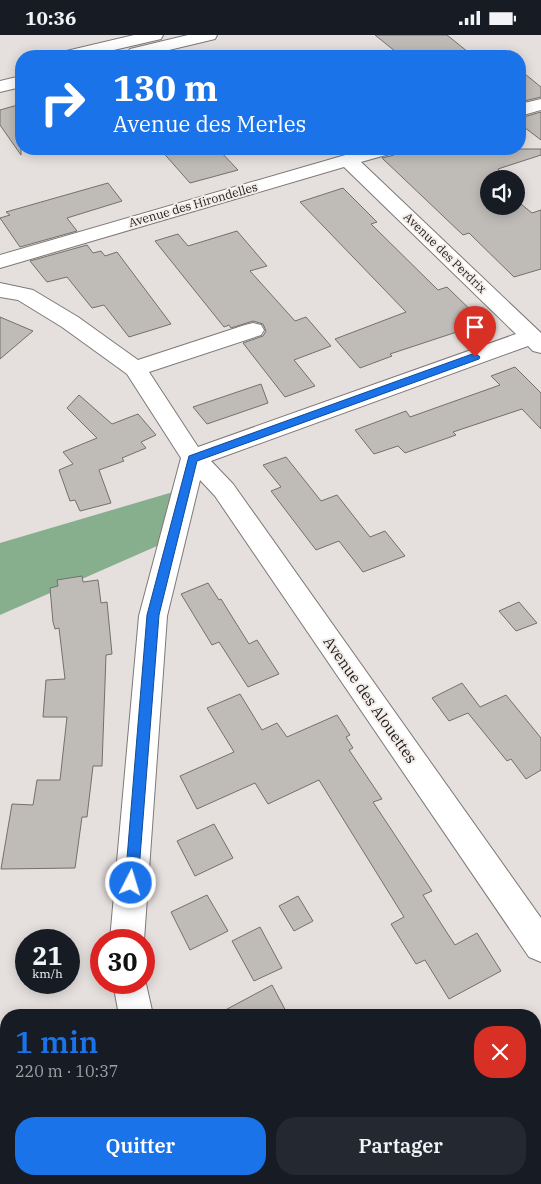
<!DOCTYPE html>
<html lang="fr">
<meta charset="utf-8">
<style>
body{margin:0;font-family:"IBM Plex Serif",serif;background:#242831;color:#f1f3f6;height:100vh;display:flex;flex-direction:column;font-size:19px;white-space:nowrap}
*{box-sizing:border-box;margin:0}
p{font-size:16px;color:#9ea1a6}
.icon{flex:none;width:28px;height:28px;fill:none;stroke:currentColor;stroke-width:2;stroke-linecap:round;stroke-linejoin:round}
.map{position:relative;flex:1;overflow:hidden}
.side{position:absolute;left:0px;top:974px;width:541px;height:176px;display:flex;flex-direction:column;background:#171b24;border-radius:20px 20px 0 0;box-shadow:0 2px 12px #0003}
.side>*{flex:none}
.guide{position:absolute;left:15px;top:15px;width:511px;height:105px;border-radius:20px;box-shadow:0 2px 12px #0003;background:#1a73e8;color:#fff;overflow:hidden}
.buttons{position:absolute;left:480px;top:135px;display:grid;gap:10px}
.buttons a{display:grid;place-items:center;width:45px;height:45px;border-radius:50%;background:#171b24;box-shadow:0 2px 12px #0003;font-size:25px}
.speed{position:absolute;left:15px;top:894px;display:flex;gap:10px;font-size:25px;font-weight:700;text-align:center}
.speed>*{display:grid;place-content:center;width:65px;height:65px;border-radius:50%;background:#171b24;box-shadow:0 2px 12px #0003;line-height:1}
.speed small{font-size:12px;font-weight:400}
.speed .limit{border:8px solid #d22;background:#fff;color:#111}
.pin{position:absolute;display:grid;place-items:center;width:42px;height:42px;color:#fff;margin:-51px -21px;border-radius:50% 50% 50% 0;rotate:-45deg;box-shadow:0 0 5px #0007}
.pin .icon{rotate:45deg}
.me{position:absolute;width:55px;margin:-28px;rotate:5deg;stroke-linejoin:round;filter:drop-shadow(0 0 4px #0008)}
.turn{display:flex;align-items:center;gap:18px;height:105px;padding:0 15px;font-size:22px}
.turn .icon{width:65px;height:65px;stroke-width:2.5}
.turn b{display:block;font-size:35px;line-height:42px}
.round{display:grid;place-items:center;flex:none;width:52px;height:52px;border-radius:20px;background:#242831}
.overview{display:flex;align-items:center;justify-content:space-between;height:85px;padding:0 15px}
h1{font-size:30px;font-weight:600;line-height:38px;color:#1a73e8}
.cta{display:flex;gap:10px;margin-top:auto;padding:10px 15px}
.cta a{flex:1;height:58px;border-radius:20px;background:#1a73e8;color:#fff;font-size:20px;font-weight:600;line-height:58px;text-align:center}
.cta a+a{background:#242831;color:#f1f3f6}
.status{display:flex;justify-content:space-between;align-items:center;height:35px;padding:0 25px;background:#171b24;direction:ltr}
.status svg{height:14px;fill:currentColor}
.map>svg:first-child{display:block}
.forest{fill:#87af8d}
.building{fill:#bfbbb7;stroke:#74706c}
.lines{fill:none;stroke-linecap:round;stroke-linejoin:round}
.street-casing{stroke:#7e7977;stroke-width:2}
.street{fill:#fff;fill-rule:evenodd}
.route{fill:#1a73e8;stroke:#114b97}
.labels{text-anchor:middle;stroke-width:4;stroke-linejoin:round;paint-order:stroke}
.far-street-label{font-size:12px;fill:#1f1d1c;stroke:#f3edea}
.street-label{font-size:15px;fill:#1f1d1c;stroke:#f3edea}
</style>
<div class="status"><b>10:36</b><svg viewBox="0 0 49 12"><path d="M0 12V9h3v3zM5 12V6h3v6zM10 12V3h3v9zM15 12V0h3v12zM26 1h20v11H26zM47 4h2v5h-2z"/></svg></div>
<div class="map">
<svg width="541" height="1149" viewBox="0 0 541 1149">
<rect width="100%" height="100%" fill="#e5dfdd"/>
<path class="forest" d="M173,457L181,467L157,511L0,580V508Z
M0,998L6,999V1144H109L108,1149H0Z"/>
<path class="building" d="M375,0H447L473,21H401Z
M520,35L541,52V62L520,67Z
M21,69V120L0,90V75Z
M541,77V105L520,89V83Z
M160,114H218L238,135L190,148Z
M397,114H541V120L498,134L505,141L489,144V171H516V165L532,178L541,175V234L514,242L469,198L463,200L382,123L394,120Z
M108,148L122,166L67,183L77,196L20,212L0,183L10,180L6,177Z
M343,153L377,187L371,189L438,255L447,252L484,288L390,319L392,321L360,333L335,304L406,277L300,167Z
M237,196L267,231L250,236L295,286L306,282L331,311L294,325L315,351L285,362L243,308L263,301L266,296L263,289L253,286L231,293L229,290L224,292L155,206L178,199L188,211Z
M87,210L93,218L101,216L105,221L117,217L171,289L129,302L104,270L92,273L67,242L47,247L30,226Z
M0,282L33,296L0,324Z
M515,332L541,358V394L522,374L453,397L456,400L405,418L398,411L374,419L355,395L406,376L410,382L500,350L491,341Z
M261,349L268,368L207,389L193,372Z
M79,360L112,389L138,379L156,400L141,407L146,413L122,423L124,426L99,435L111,468L80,476L75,465L70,466L59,435L73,429L63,417L97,403L67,373Z
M286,422L321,466L337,460L370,502L385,496L405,521L363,537L339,506L316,515L271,456L281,452L263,430Z
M82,541L83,547L98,545L101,568L107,567L112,619L106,620L102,731H93L87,782H82L75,833L1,834L12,769L33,770L37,745H60L67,682H43L46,645L65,644L59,593L55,594L53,587L50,553L58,551L57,545Z
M208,548L219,565L221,564L249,609L257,605L279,639L248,652L219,607L212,610L181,559Z
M519,567L537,588L516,596L499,576Z
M462,648L480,672L506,660L541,703V735L526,744L511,724L507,726L468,678L449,686L432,663Z
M240,659L262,695L277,688L287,702L337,680L350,700L346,702L353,713L349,715L382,764L373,767L432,856L423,860L442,890L455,910L477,898L501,936L449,964L425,925L416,929L391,889L404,882L319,745L268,769L255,748L197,774L180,741L234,717L207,673Z
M214,789L233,823L195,841L177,806Z
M207,860L228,896L190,915L171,877Z
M298,861L313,886L294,896L279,871Z
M260,892L282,933L254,946L232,906Z
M272,950L288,980H216Z"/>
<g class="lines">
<defs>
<path id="street" d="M134,0H163L161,4L88,21H59L62,17Z
M188,0H217L215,4L144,21H130L127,18L130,14Z
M21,41V52L0,57V46Z
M541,64V75L520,81V69Z
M366,114H395L393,118L361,127L541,298V318L533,316L528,311L211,426L233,449L541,883V927L529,922L215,461L200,445L167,581L144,905H110L139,581L181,423L127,339L62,292L18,265L0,262V248L33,255L78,282L138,325L245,290L253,288L261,290L264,295L261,300L149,337L198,412L516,299L344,132L0,233V220Z
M144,940L153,980H119L113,948H144Z
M197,1144H236L238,1149H199Z"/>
</defs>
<use href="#street" class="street-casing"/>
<use href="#street" class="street"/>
</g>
<path class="route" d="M475,318L480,322L479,324L197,426L159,580L138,848L136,852L131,854L126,852L125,848L147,580L189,421Z"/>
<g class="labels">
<g class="far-street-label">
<text transform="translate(193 170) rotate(-16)" y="4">Avenue des Hirondelles</text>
<text transform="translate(445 218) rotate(44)" y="4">Avenue des Perdrix</text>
</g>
<g class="street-label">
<text transform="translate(370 665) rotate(55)" y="5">Avenue des Alouettes</text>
</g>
</g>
</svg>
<div class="buttons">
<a><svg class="icon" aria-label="sound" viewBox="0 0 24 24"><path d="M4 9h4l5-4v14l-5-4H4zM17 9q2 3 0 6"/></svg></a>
</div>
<div class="speed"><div>21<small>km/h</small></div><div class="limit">30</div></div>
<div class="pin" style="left:475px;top:322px;background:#d93025"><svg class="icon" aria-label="arrive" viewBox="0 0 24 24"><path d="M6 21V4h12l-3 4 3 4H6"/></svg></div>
<svg class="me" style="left:131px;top:848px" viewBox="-20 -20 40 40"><circle r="17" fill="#1a73e8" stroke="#fff" stroke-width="3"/><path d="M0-11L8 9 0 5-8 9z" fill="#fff"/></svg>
<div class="guide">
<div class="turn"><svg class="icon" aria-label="right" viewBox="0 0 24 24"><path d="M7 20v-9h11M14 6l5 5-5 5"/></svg><div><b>130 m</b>Avenue des Merles</div></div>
</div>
<section class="side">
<div class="overview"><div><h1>1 min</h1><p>220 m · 10:37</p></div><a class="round" style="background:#d93025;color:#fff"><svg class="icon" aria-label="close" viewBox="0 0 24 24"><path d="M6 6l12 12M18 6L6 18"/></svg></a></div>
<div class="cta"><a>Quitter</a><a>Partager</a></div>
</section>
</div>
